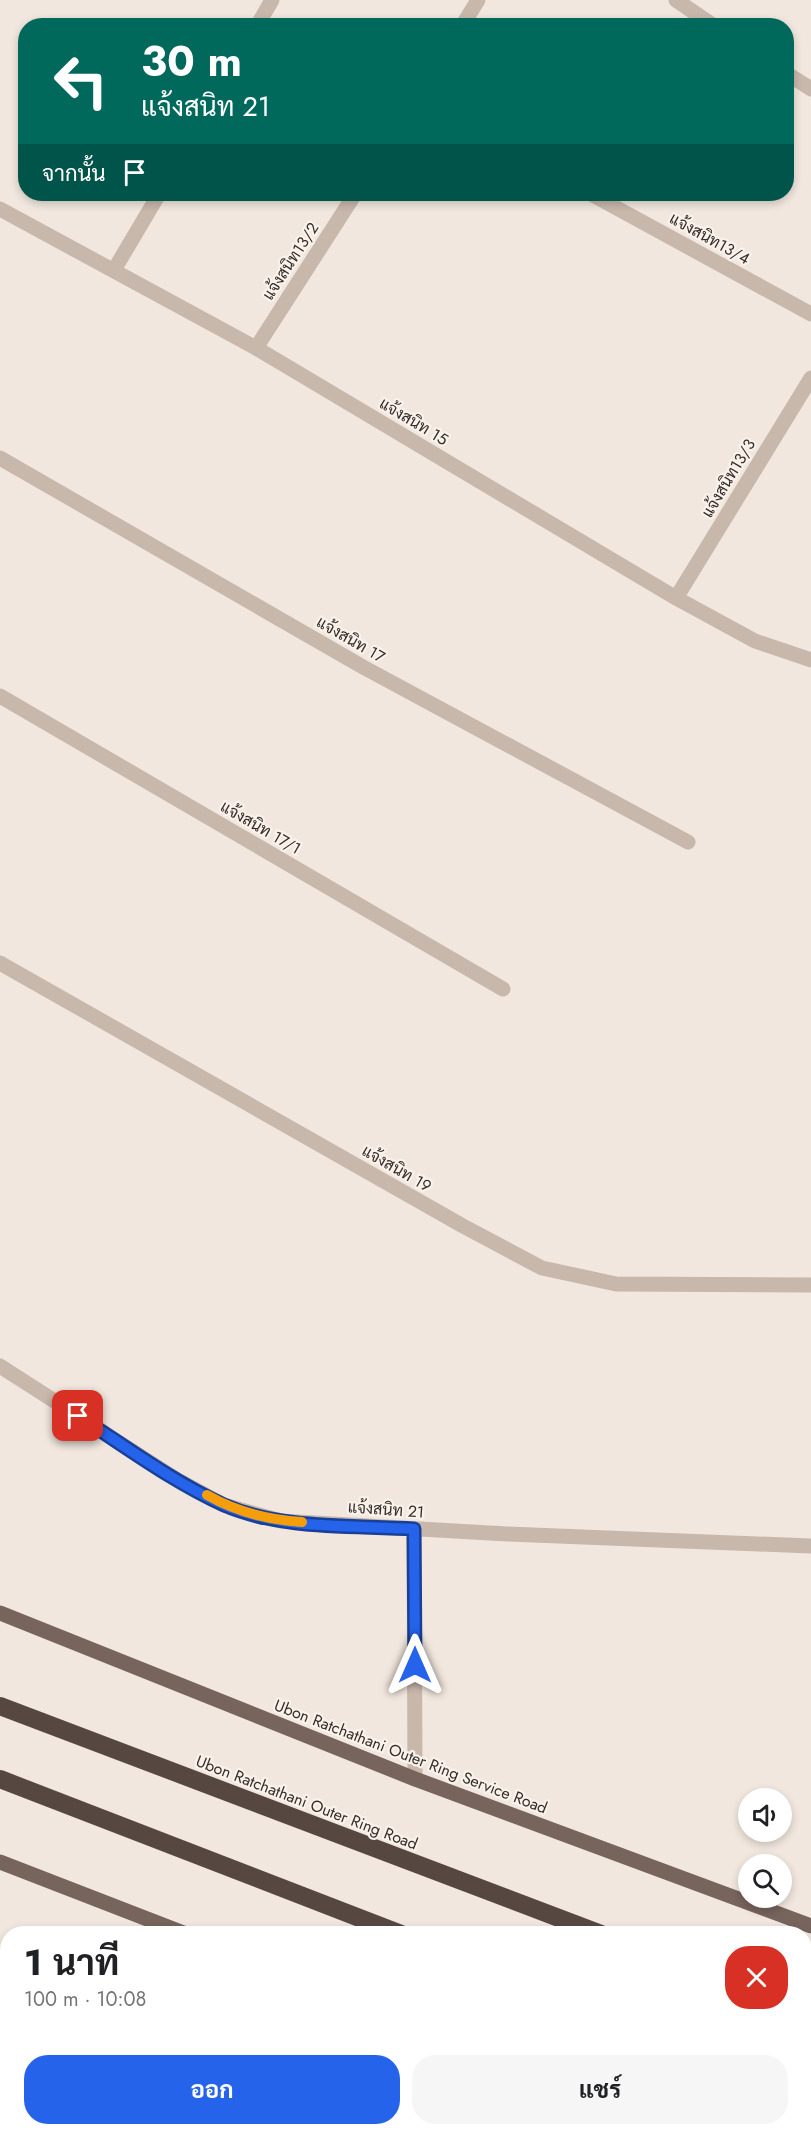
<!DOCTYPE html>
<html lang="th">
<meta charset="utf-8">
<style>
body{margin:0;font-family:Jost,Sarabun,sans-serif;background:#f6f6f6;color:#202124;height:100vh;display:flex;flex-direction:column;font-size:22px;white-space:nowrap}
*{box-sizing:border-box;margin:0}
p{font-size:20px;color:#757577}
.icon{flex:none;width:33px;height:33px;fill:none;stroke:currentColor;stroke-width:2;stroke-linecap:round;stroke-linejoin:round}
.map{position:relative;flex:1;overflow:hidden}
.side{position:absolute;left:0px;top:1926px;width:812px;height:210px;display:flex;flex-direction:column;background:#fff;border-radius:24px 24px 0 0;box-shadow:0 3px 9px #0003}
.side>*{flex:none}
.banner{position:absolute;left:18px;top:18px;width:776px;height:183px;border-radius:24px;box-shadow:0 3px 9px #0003;background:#00695c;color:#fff;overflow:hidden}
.fabs{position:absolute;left:738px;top:1788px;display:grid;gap:12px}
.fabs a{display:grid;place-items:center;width:54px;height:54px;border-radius:50%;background:#fff;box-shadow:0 3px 9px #0003;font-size:30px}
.pin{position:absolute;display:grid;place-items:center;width:51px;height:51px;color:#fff;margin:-26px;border-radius:12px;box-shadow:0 3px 9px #0006}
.me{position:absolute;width:66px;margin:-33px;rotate:0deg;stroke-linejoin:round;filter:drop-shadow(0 0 4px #0008)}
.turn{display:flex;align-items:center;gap:21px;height:126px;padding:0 24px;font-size:27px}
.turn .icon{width:78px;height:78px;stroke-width:2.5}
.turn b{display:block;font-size:42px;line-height:51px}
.then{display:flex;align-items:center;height:57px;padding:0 24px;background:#0003;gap:12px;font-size:22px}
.round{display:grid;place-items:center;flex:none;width:63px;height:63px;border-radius:24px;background:#f6f6f6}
.headline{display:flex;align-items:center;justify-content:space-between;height:102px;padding:0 24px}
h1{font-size:36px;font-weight:700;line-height:45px}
.primary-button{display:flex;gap:12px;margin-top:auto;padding:12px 24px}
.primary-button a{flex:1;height:69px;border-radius:24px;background:#2563eb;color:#fff;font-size:24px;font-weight:700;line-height:69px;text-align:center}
.primary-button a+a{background:#f6f6f6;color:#202124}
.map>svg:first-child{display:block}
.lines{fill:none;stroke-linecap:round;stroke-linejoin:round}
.minor{stroke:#c8b7ab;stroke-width:15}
.major{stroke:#77645c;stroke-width:15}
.highway{stroke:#574741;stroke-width:18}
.route-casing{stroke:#184099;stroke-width:15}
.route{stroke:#2563eb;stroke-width:10}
.slow{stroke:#f59e0b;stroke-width:10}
.labels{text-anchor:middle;stroke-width:4.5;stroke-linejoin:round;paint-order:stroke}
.street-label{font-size:16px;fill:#362d2a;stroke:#f9f2ea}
</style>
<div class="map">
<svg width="811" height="2136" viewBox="0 0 811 2136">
<rect width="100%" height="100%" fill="#f1e7de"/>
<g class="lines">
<path class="minor" d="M676,0L714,26
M257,26L272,0
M462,26L478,0
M786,73L811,89
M591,194L811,314
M0,209L256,348L676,598L755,641L811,660
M114,270L159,194
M256,348L355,194
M0,458L363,667L688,842
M676,598L811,378
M0,696L503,989
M0,963L463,1226L542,1268L616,1284L811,1285
M0,1366L176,1479L224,1505L281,1521L507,1534L811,1546
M414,1529L415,1779
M0,2086L8,2089
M318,2128L365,2136
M25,2136L27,2128
M301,2136L303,2128"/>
<path class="major" d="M0,1613L415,1779L811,1926
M0,1862L186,1934
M686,2128L705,2136"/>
<path class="highway" d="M0,1706L601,1934
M0,1779L401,1934
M804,2010L811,2013
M804,2089L811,2092
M704,2135L707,2136"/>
</g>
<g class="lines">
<defs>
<path id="route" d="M78,1416C125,1446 173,1482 224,1505C282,1530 353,1525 414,1529L415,1665"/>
</defs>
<use href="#route" class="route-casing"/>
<use href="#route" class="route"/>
<path class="slow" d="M207,1495C235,1511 269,1520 302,1522"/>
</g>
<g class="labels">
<g class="street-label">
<text transform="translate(710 238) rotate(29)" y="6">แจ้งสนิท13/4</text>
<text transform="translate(290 261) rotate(-57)" y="6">แจ้งสนิท13/2</text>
<text transform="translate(414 421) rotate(31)" y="6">แจ้งสนิท 15</text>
<text transform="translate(728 478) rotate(-59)" y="6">แจ้งสนิท13/3</text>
<text transform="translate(351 639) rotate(30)" y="6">แจ้งสนิท 17</text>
<text transform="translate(261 827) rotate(30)" y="6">แจ้งสนิท 17/1</text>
<text transform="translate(397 1168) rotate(30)" y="6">แจ้งสนิท 19</text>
<text transform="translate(386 1509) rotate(4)" y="6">แจ้งสนิท 21</text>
<text transform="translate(411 1756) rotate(21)" y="6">Ubon Ratchathani Outer Ring Service Road</text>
<text transform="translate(307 1802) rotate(21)" y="6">Ubon Ratchathani Outer Ring Road</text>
</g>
</g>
</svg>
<div class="fabs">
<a><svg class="icon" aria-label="sound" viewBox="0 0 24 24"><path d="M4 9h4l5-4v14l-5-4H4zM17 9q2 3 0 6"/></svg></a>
<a><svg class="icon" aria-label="search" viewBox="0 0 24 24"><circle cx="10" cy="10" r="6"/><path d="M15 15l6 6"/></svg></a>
</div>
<div class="pin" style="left:78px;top:1416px;background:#d93025"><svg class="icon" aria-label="arrive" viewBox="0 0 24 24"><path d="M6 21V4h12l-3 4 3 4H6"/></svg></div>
<svg class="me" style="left:415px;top:1665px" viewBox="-20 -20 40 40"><path d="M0-17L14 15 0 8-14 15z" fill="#2563eb" stroke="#fff" stroke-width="4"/></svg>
<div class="banner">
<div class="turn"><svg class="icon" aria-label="left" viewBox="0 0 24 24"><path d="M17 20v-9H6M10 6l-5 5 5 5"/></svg><div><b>30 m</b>แจ้งสนิท 21</div></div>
<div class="then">จากนั้น<svg class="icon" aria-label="arrive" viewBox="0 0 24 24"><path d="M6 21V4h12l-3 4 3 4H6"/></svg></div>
</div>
<section class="side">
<div class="headline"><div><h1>1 นาที</h1><p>100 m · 10:08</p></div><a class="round" style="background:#d93025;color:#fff"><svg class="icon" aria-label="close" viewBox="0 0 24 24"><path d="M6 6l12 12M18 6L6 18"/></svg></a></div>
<div class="primary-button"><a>ออก</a><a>แชร์</a></div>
</section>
</div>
